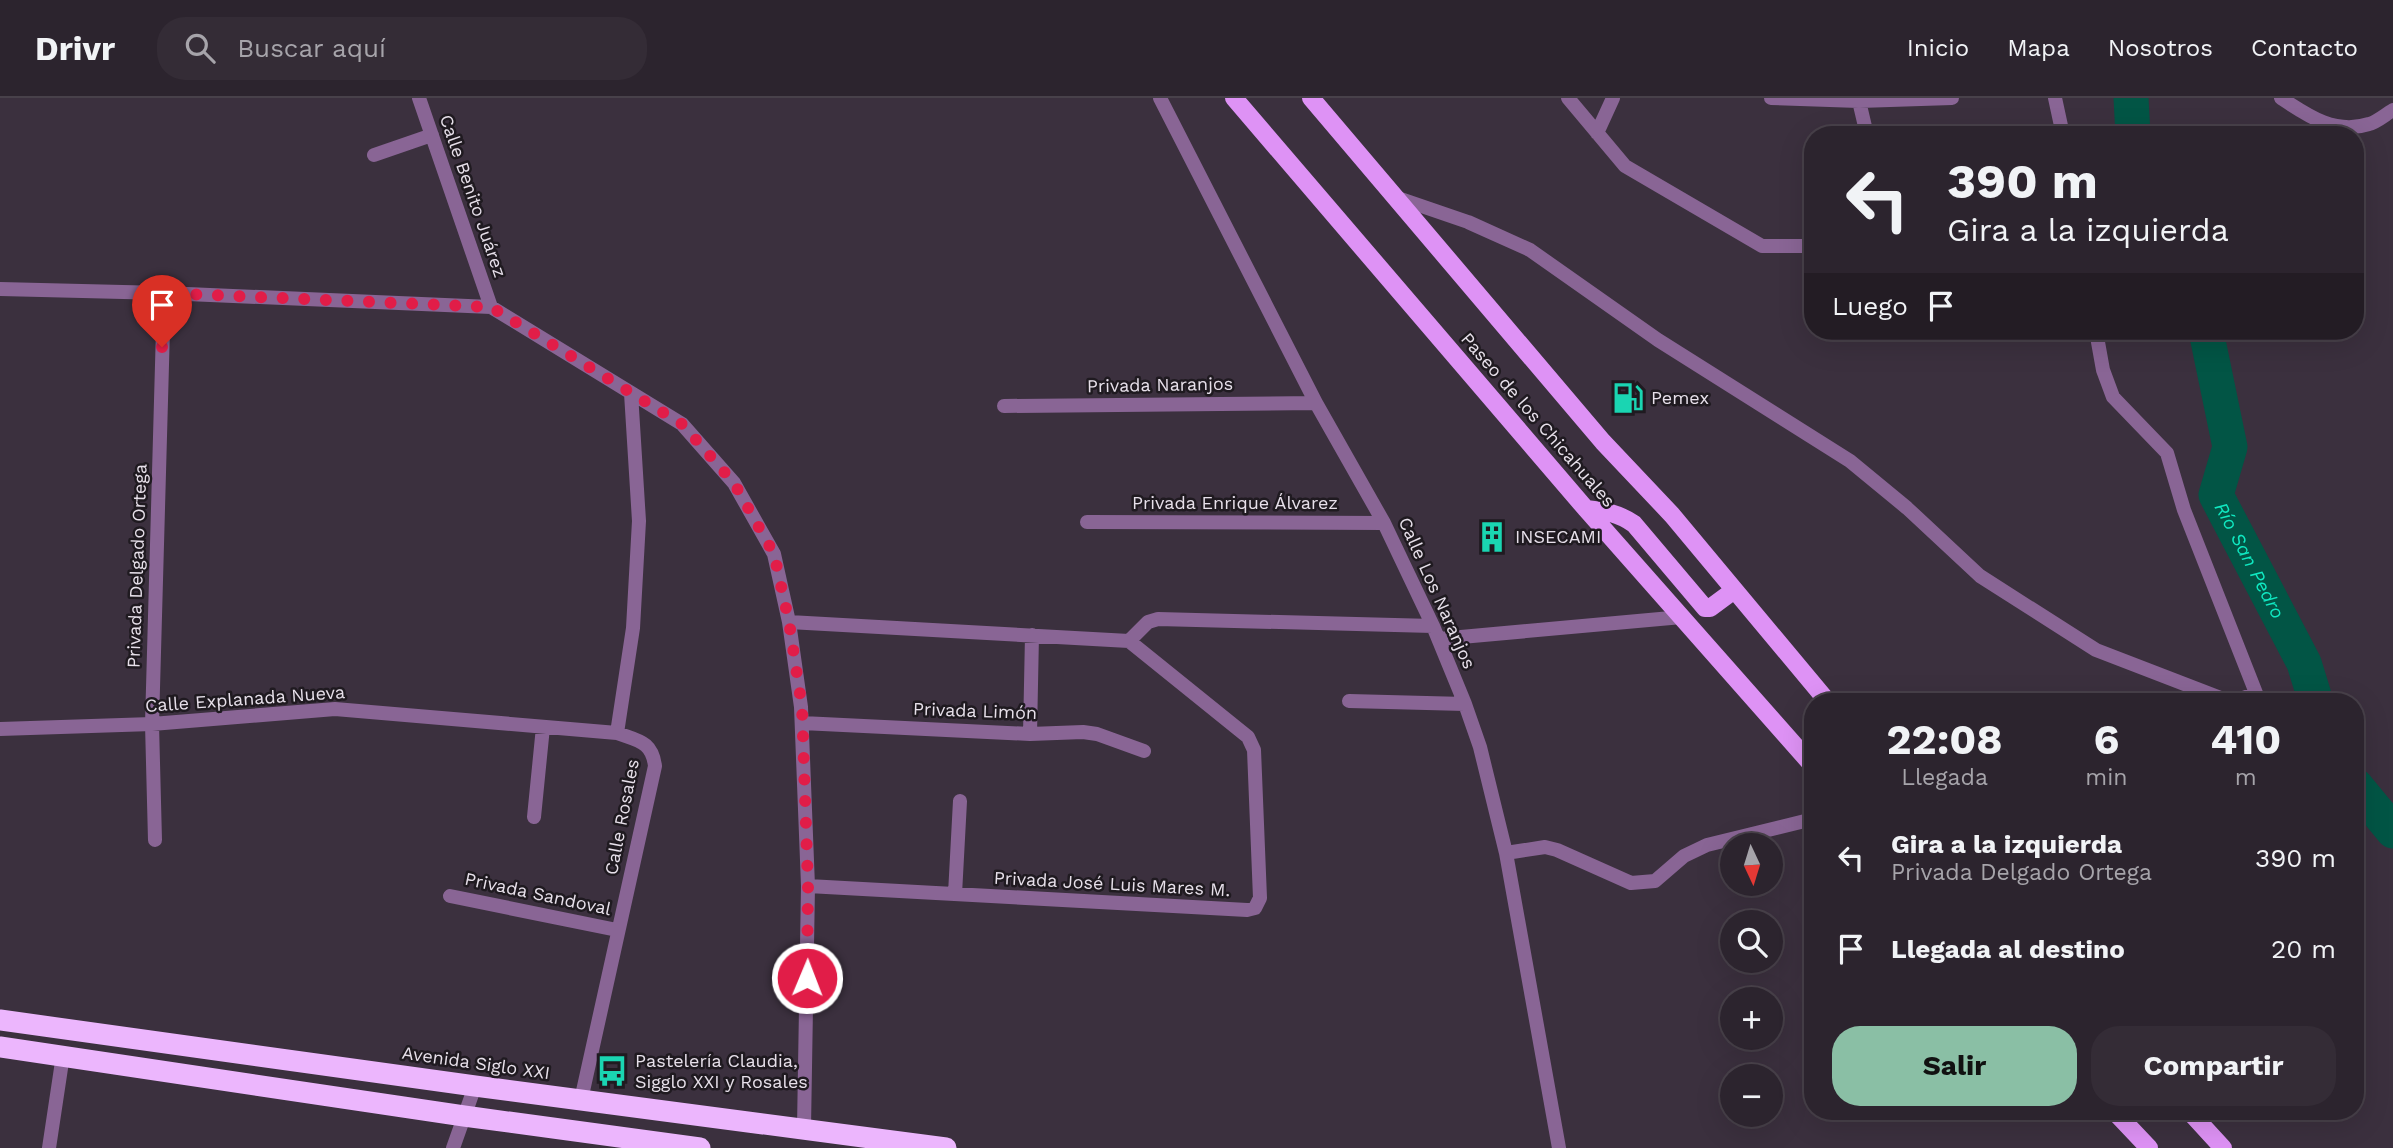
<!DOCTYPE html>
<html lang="es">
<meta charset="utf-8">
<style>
body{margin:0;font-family:"Work Sans",sans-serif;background:#342c36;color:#f1f3f6;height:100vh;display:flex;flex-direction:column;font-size:26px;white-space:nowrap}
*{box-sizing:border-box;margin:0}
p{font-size:23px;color:#a6a4aa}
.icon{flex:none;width:38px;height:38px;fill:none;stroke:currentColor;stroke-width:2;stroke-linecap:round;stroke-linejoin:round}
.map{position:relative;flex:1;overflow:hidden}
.sheet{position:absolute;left:1804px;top:595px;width:560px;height:427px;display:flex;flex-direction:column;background:#2c242e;border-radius:28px;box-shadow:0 7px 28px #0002,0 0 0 2px #48414a}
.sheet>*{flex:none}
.top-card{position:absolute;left:1804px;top:28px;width:560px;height:214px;border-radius:28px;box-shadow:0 7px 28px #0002,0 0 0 2px #48414a;background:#2c242e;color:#f1f3f6;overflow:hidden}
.needle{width:46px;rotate:176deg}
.buttons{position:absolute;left:1720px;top:735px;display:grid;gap:14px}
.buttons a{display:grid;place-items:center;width:63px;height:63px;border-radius:50%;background:#2c242e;box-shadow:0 7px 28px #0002,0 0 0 2px #48414a;font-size:35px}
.pin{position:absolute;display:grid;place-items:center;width:60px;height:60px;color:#fff;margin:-72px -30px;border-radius:50% 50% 50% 0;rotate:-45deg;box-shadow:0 0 7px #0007}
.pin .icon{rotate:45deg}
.me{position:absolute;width:77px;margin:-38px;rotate:1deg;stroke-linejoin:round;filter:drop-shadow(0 0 5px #0008)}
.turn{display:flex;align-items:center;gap:24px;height:147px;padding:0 28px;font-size:32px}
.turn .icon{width:91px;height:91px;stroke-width:2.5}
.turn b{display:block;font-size:49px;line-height:60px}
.then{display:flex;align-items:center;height:66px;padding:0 28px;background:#0003;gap:14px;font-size:26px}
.eta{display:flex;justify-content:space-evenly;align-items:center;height:119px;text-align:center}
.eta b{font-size:42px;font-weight:700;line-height:49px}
.cta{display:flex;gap:14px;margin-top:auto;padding:14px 28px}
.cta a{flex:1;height:80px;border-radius:28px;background:#8abfa5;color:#111;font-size:28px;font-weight:700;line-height:80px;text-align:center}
.cta a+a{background:#342c36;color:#f1f3f6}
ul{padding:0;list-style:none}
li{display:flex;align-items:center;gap:21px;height:91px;padding:0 28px}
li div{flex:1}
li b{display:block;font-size:26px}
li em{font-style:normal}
header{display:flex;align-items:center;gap:42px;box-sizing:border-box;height:98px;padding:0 35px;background:#2c242e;border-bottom:2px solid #48414a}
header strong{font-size:33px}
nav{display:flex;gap:38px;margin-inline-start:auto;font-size:24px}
.search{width:490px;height:63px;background:#342c36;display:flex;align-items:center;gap:18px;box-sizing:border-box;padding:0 24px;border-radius:28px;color:#a6a4aa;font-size:26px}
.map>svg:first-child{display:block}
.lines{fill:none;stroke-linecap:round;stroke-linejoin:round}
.river{stroke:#025545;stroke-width:35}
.street{stroke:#896595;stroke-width:14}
.primary{stroke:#de92f5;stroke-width:18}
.highway{stroke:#ecb6fd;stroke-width:21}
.route{stroke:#e11d48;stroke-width:12;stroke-dasharray:0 21.6}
.labels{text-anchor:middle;stroke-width:5;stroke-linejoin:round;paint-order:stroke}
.street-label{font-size:18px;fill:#e7e0ea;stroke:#1f1a20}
.poi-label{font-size:18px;fill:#e7e0ea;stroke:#1f1a20;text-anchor:start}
.water-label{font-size:19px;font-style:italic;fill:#10e8c1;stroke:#1f1a20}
</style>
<header>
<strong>Drivr</strong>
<div class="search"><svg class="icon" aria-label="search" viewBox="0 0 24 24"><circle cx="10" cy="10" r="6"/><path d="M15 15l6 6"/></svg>Buscar aquí</div>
<nav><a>Inicio</a><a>Mapa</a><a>Nosotros</a><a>Contacto</a></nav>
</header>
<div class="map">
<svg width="2393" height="1050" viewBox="0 0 2393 1050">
<rect width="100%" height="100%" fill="#3b303e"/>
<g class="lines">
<g class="river">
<path d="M2131,0L2133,37"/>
<path id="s1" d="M2206,233L2230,349L2216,397L2304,565L2316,604"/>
<path d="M2356,688L2393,733"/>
</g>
<path class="street" d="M419,0L491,209
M1160,0L1316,305L1384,425L1433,528L1465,606L1480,649L1506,755L1559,1050
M1568,0L1625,68L1762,148H1813
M1771,0L1859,3L1952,0
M2055,0L2063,37
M2281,0C2308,18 2335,37 2369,26C2377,24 2386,16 2393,12
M1859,3L1867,37
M1597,35L1613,0
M374,57L432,37
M1398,100L1468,124L1530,152L1658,242L1850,363L1907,410L1980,478L2096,552L2231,604
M0,191L164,195L491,209L682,326L734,385L774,456L789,524L801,609L808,788L804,1030
M2096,233L2103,272L2113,299L2167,355L2184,412L2256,595L2233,604
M1004,308L1316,305
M1087,424L1384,425
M789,524L1129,543
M1439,541L1682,519
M1129,543L1148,524L1158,521L1433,528
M1349,603L1465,606
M802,625L1030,636L1083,634L1097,636L1144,653
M0,631L152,626L335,611L617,635C638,643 652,643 655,668L581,1002
M617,635L633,530L639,423L631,295
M1030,636L1032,537
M534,719L543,629
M155,742L152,626L164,195
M1506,755L1545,749L1557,752L1631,785L1655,783L1684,758L1707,747L1813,721
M808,788L1247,812L1255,810L1260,800L1254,652L1248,639L1129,543
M955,796L960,703
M450,798L617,832
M49,1050L63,957
M453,1050L475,988"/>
<path class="primary" d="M1234,0L1586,411L1813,668
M1311,0L1603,344L1672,417L1828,604
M1586,411C1605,413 1618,415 1634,426L1705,510H1710L1733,493
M2114,1013L2149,1050
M2189,1013L2223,1050"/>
<path class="highway" d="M0,922L475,988L946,1050
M0,949L464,1018L700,1050"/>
</g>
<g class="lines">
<path class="route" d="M162,249L164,195L491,209L682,326L734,385L774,456L789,524L802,609L808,788L807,880"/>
</g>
<defs>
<symbol id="fuel-bare" viewBox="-9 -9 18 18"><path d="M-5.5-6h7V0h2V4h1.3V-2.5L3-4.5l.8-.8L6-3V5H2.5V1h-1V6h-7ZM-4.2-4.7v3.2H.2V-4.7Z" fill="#1ad5b2" stroke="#1f1a20" stroke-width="2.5" paint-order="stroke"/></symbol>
<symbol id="building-bare" viewBox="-9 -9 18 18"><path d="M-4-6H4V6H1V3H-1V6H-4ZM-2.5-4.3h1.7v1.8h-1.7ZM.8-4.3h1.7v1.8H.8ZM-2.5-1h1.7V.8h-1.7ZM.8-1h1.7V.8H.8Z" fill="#1ad5b2" stroke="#1f1a20" stroke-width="2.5" paint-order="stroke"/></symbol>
<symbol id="bus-bare" viewBox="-9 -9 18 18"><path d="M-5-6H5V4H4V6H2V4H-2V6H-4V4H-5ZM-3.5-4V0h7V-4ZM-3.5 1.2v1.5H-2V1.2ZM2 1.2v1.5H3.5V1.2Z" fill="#1ad5b2" stroke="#1f1a20" stroke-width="2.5" paint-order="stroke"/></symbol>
</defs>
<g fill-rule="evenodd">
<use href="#fuel-bare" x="1606" y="278" width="44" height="44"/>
<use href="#building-bare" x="1470" y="417" width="44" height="44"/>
<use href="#bus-bare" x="590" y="951" width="44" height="44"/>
</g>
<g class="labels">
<g class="street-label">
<text transform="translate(473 98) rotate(71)" y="6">Calle Benito Juárez</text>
<text transform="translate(1160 287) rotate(-1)" y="6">Privada Naranjos</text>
<text transform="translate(1538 322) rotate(49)" y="6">Paseo de los Chicahuales</text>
<text x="1235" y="411">Privada Enrique Álvarez</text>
<text transform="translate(137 468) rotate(-88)" y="6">Privada Delgado Ortega</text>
<text transform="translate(1437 495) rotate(66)" y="6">Calle Los Naranjos</text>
<text transform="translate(245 601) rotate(-4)" y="6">Calle Explanada Nueva</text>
<text transform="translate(975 613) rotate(2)" y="6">Privada Limón</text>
<text transform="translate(622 719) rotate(-79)" y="6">Calle Rosales</text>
<text transform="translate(1112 786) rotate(3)" y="6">Privada José Luis Mares M.</text>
<text transform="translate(538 796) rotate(12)" y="6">Privada Sandoval</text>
<text transform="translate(476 965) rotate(8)" y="6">Avenida Siglo XXI</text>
</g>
<g class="poi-label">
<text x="1651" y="306">Pemex</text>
<text x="1515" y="445">INSECAMI</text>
<text x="635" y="969">Pastelería Claudia,<tspan x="635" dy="21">Sigglo XXI y Rosales</tspan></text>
</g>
<g class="water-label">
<text dy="7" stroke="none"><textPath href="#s1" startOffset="242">Río San Pedro</textPath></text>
</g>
</g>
</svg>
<div class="buttons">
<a><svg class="needle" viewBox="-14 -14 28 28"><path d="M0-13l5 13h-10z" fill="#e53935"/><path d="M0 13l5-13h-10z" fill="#a6a4aa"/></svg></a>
<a><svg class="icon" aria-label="search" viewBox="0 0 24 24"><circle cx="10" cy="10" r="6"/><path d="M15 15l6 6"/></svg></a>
<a>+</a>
<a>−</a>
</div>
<div class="pin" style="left:162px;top:249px;background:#d93025"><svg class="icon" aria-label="arrive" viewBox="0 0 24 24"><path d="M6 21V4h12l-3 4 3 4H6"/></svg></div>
<svg class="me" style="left:807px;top:880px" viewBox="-20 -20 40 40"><circle r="17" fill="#e11d48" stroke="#fff" stroke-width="3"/><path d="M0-11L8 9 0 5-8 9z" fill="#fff"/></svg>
<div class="top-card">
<div class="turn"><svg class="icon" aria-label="left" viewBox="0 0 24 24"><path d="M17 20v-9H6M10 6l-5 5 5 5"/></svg><div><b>390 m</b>Gira a la izquierda</div></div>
<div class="then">Luego<svg class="icon" aria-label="arrive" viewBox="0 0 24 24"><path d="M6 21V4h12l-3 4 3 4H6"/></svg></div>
</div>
<section class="sheet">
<div class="eta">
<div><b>22:08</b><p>Llegada</p></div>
<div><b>6</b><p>min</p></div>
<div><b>410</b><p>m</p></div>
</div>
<ul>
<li><svg class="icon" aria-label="left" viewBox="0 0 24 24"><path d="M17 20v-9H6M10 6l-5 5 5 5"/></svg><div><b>Gira a la izquierda</b><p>Privada Delgado Ortega</p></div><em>390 m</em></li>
<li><svg class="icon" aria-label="arrive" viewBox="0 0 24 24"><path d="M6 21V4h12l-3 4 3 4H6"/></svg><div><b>Llegada al destino</b></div><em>20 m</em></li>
</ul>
<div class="cta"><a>Salir</a><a>Compartir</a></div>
</section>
</div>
